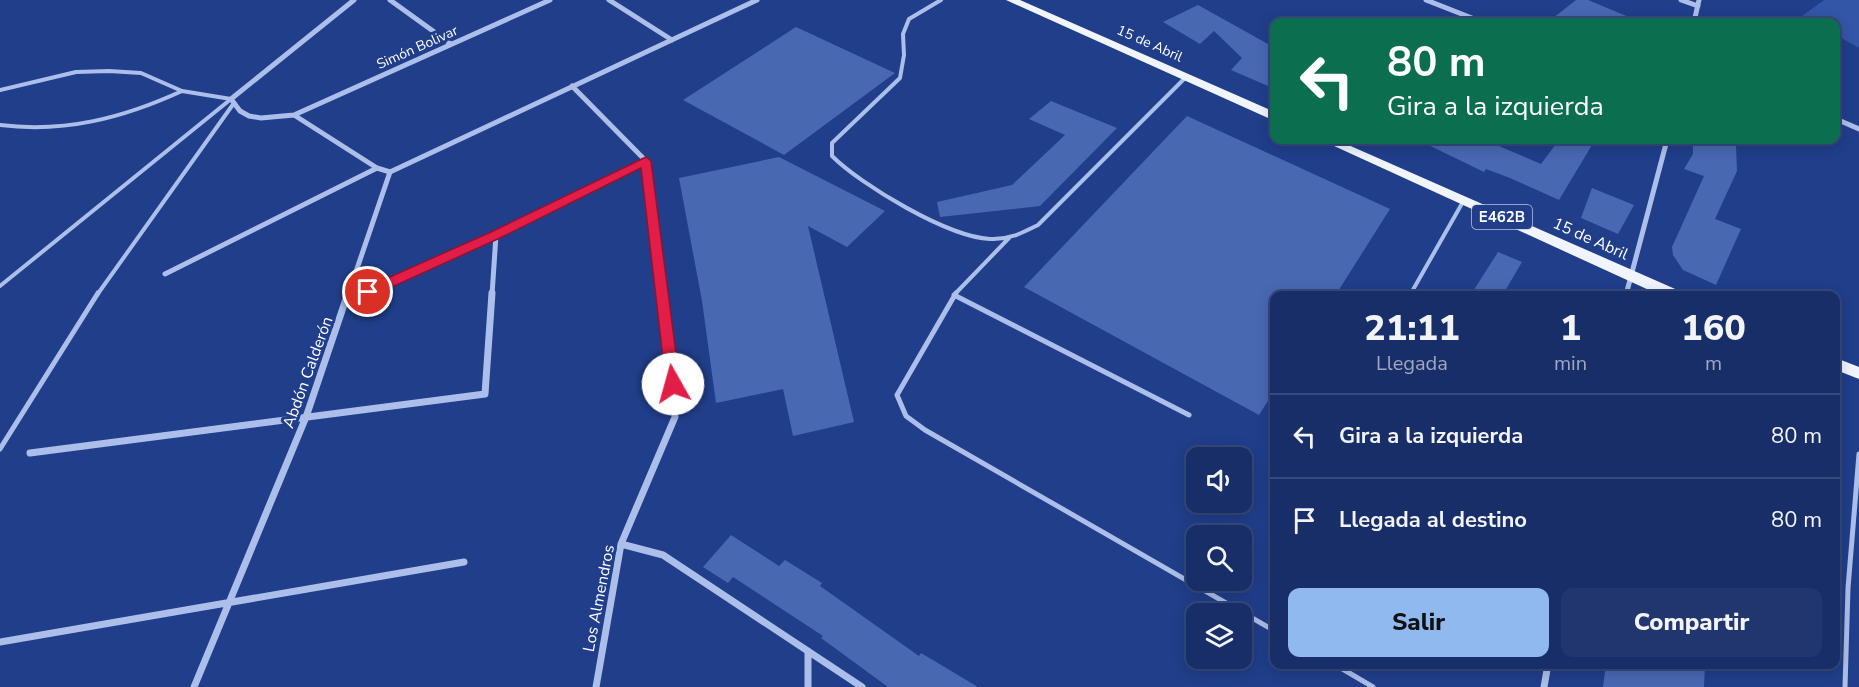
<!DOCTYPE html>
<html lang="es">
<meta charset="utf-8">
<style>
body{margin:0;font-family:"Nunito Sans",sans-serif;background:#21366e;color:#f1f3f6;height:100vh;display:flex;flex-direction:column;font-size:22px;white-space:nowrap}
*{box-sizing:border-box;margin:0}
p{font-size:20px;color:#9fa8c0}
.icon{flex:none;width:33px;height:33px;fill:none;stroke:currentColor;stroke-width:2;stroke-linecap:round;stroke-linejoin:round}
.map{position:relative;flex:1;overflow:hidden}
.drawer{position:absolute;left:1270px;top:291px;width:570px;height:378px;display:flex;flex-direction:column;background:#182e68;border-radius:12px;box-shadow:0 3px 15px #0003,0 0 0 2px #364a7c}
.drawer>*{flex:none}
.guide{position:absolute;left:1270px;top:18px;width:570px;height:126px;border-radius:12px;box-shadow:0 3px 15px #0003,0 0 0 2px #364a7c;background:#0b6e4f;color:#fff;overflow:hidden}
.controls{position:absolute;left:1186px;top:447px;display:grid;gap:12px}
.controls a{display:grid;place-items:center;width:66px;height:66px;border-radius:12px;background:#182e68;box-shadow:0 3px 15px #0003,0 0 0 2px #364a7c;font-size:30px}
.pin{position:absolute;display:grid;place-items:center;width:51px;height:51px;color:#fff;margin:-26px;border:3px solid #fff;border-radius:50%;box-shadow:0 2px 6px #0007}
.me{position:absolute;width:66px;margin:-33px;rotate:353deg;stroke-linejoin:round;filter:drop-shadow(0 0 4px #0008)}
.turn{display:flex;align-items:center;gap:21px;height:126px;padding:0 18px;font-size:27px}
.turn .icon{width:78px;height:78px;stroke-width:2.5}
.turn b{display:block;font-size:42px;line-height:51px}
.eta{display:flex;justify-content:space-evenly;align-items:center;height:102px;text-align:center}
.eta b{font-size:36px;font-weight:800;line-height:42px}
.action{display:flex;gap:12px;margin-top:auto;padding:12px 18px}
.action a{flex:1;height:69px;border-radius:12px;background:#90b9f0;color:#111;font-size:24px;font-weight:800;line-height:69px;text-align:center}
.action a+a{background:#21366e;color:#f1f3f6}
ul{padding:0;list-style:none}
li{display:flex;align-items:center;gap:18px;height:84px;padding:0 18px;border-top:2px solid #364a7c}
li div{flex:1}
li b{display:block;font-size:22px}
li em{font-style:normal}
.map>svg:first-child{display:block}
.green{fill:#3456a7}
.building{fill:#4968b2}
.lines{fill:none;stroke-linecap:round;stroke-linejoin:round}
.lane-far1{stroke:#acbfeb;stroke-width:4}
.lane{stroke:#acbfeb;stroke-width:5}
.street-far1{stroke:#acbfeb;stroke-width:5}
.street{stroke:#acbfeb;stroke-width:7}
.primary{fill:#f0f4fe;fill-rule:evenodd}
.route{fill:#e11d48;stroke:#92132f;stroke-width:1.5}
.labels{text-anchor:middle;stroke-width:6;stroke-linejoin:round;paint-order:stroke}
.far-street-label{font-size:14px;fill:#fff;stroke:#203e8a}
.shield{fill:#203e8a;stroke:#bcc5dc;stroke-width:1.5}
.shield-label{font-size:15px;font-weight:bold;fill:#fff}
.street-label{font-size:16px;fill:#fff;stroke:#203e8a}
</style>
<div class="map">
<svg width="1859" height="687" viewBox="0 0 1859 687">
<rect width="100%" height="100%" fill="#203e8a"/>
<path class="green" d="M1824,0H1859V48L1836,35V22H1813L1802,16Z"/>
<path class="building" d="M1576,0H1588L1641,22H1548Z
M1198,5L1275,48V89L1231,70L1242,58L1214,31L1200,44L1163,22Z
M796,27L895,73L784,155L683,100Z
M1051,101L1117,128L1040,206L940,217L937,202L1012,185L1065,135L1029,119Z
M1187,116L1390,209L1335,296H1275V390L1259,415L1024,287Z
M1418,140H1485L1541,164L1559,140H1595L1559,200L1510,178L1486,169L1484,172Z
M1693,140H1712L1736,146L1737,171L1715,219L1741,229L1716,285L1683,270L1673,255L1672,247L1704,176L1684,169L1693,154Z
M779,157L885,211L847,247L808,226L854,422L793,436L783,389L716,403L702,301L679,178Z
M1592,188L1634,205L1618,234L1581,218Z
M1498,252L1522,262L1502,296H1470Z
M731,535L779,566L785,560L822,583L820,586L919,656L921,653L978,687H888L821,638L823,636L733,577L728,583L703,567Z
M1606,664H1705L1704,687H1603Z"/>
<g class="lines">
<path class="lane-far1" d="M941,0L909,19L903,34L904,55L900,78L832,143V156C861,185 948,237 990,239C1009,240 1022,233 1038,225L1186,77
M0,90L76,72L109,71L141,73L182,91L231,99
M0,125C65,133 123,118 182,91
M0,286L231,99
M97,295L234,103
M954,295L1009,238
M1410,295L1464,200"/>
<path class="lane" d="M956,293L897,395L906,416L925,430L1275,631
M954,295L1189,415
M1409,296L1411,293
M0,449L98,293
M1334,664L1373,687
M1845,687L1848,588L1859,454"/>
<path class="street-far1" d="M354,0L231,99L240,111L249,116L261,118L294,115L377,168L390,172
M390,0L451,44
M609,0L672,40
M1426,0L1482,22
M1681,0L1698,6
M1694,22L1699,0
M294,115L550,0
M1836,119L1859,129
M646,161L662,295
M165,274L377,168
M348,295L390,172L757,0
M363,295L496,235L646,161L572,86
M492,295L496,235
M1626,295L1667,140"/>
<path class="street" d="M662,293L673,383
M1626,296L1627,293
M346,302L366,293
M30,453L485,394L492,293
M621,544L663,555L862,687
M0,642L464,562
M808,651V687
M194,687L306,417L348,293
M596,687L621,544L675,417
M1544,687L1548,664"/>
<path class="primary" d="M1006,0H1020L1275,112V121Z
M1321,140H1337L1682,292L1684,296H1662Z
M1836,358L1859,367V379L1836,370Z"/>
</g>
<path class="route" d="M646,157L651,161L680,384L678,387L673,389L666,384L641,168L500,238L372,296L368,297L361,292L363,289L491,232Z"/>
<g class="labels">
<g class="far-street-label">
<text transform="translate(1150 43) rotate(24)" y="5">15 de Abril</text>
<text transform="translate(417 47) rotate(-24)" y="5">Simón Bolivar</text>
</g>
<rect class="shield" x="1472" y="205" width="60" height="24" rx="4.5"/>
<g class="shield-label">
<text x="1502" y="222">E462B</text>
</g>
<g class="street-label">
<text transform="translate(1591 238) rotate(24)" y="6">15 de Abril</text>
<text transform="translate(307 372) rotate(-70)" y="6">Abdón Calderón</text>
<text transform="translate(598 598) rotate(-79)" y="6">Los Almendros</text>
</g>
</g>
</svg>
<div class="controls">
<a><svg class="icon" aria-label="sound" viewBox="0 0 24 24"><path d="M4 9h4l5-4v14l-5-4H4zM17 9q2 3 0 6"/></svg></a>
<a><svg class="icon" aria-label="search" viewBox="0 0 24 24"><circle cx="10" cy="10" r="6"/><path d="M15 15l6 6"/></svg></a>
<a><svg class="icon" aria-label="layers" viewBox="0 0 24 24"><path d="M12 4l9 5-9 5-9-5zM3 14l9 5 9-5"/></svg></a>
</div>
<div class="pin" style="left:368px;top:292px;background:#d93025"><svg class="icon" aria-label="arrive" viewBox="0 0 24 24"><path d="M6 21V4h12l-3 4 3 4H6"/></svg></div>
<svg class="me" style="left:673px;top:384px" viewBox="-20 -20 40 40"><circle r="19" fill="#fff"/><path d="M0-13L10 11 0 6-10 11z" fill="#e11d48"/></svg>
<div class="guide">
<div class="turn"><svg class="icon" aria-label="left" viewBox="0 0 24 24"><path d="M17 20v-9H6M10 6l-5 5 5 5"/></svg><div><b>80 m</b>Gira a la izquierda</div></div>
</div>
<section class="drawer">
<div class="eta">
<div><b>21:11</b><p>Llegada</p></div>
<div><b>1</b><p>min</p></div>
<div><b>160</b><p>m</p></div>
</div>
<ul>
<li><svg class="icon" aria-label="left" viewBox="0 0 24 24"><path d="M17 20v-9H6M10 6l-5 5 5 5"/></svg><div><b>Gira a la izquierda</b></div><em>80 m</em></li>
<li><svg class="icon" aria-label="arrive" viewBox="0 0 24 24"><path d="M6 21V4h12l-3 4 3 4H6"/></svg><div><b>Llegada al destino</b></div><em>80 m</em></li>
</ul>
<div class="action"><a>Salir</a><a>Compartir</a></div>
</section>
</div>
